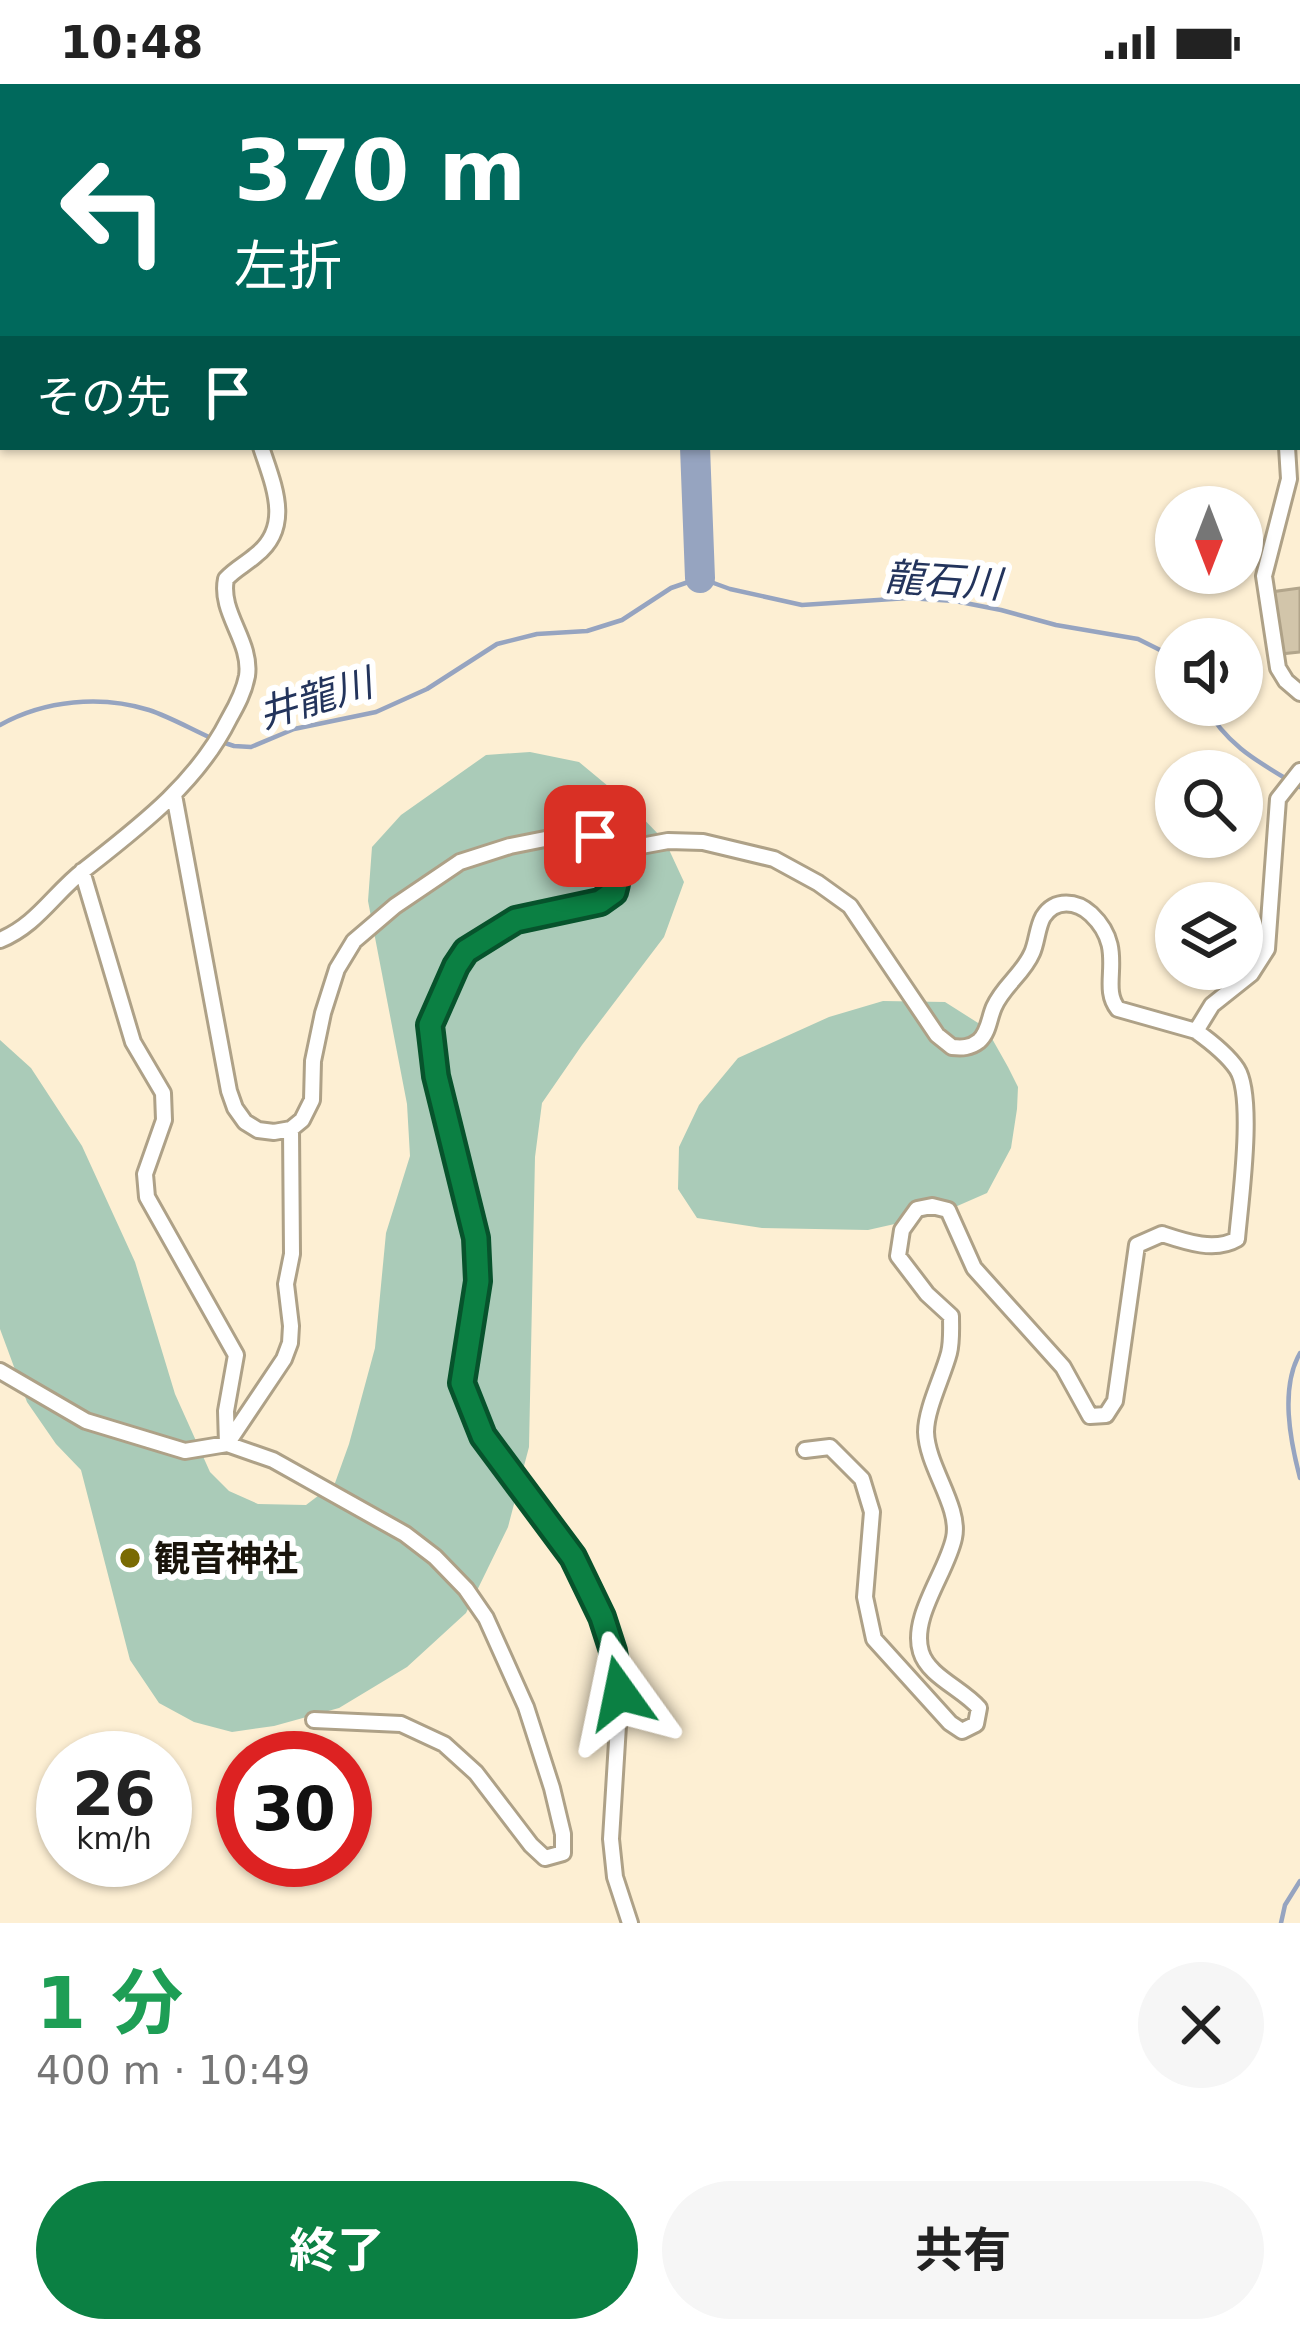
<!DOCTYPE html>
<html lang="ja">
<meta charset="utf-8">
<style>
body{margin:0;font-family:"DejaVu Sans","Noto Sans JP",sans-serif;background:#f6f6f6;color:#222;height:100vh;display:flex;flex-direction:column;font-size:45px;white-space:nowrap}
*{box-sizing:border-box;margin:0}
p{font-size:39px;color:#767676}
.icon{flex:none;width:66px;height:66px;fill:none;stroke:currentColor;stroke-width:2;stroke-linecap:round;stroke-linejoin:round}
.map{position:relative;height:1839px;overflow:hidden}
.sheet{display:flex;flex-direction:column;background:#fff;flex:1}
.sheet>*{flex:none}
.hud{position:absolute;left:0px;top:0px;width:1302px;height:366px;box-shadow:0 3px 9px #0004;background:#00695c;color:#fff;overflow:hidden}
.needle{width:78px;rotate:180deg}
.fabs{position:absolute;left:1155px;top:402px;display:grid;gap:24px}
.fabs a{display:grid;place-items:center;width:108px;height:108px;border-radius:50%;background:#fff;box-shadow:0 3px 9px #0004;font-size:60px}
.speed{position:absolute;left:36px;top:1647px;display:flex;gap:24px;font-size:60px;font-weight:700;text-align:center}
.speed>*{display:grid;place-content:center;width:156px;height:156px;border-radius:50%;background:#fff;box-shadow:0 3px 9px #0004;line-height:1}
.speed small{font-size:30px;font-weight:400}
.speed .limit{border:18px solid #d22;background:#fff;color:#111}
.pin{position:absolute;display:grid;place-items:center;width:102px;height:102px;color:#fff;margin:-51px;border-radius:24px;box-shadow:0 6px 18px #0006}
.me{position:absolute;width:132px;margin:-66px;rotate:348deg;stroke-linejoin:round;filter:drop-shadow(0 0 9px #0008)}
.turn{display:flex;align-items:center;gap:42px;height:252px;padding:0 36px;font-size:54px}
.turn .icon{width:156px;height:156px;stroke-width:2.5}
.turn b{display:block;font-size:84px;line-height:102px}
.then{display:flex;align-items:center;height:114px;padding:0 36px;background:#0003;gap:24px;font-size:45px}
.round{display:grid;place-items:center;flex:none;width:126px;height:126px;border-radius:63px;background:#f6f6f6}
.overview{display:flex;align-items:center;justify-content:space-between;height:204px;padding:0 36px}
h1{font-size:72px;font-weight:700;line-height:90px;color:#1e9e55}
.primary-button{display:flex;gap:24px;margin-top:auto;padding:24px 36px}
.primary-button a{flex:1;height:138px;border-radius:72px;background:#0b8043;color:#fff;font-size:48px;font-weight:700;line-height:138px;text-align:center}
.primary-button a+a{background:#f6f6f6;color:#222}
.status{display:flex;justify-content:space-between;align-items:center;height:84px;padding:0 60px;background:#fff;direction:ltr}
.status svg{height:33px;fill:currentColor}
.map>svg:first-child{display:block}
.forest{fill:#aacbb8}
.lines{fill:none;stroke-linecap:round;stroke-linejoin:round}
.stream{stroke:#96a4c0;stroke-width:4.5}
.river{stroke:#96a4c0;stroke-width:30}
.building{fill:#d2c5aa;stroke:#b2a58b;stroke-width:3}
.service-casing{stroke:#aea187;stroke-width:12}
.minor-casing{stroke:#aea187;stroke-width:20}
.service{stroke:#fff;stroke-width:6}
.minor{stroke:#fff;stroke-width:14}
.route-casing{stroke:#07532c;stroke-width:30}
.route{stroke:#0b8043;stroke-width:21}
.poi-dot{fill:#7a6b03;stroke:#fff;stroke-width:4.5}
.labels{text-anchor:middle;stroke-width:12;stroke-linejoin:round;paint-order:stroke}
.poi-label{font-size:36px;font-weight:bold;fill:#1a150c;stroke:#fff;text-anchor:start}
.water-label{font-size:39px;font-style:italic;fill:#23345c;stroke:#fff}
</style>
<div class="status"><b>10:48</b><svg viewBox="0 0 49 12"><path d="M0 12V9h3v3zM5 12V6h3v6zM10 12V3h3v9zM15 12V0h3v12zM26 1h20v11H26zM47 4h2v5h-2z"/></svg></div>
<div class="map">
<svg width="1300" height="1839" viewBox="0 0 1300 1839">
<rect width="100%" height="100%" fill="#fdefd3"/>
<path class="forest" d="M530,668L579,678L626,717L665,757L684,798L664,853L582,961L542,1019L535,1073L529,1363L508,1443L466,1529L407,1583L339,1624L274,1642L232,1648L194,1638L159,1619L130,1576L81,1386L56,1360L27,1318L0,1245V956L31,984L82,1062L135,1178L175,1310L210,1388L229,1407L258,1420L306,1421L335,1399L349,1360L375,1264L386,1149L410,1072L407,1020L368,817L372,763L401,731L486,671Z
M883,917L945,918L986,944L1008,983L1018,1003L1017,1025L1011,1064L987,1109L939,1130L868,1146L762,1144L697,1134L678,1105L679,1063L699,1021L738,974L829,933Z"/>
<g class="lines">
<path class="stream" d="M1205,621C1226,662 1262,680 1300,703
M0,641C45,616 101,611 149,626C170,633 191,645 211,654
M222,658L234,662L251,663L294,645L376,628L427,605L497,560L537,550L587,547L622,536L671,504L700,494L730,505L802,521L908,514L955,517L1001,526L1056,541L1138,555L1168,570L1176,580
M1300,1269C1280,1304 1290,1356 1300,1394
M1281,1839L1285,1821L1300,1797"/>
<path class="river" d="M695,363L700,494"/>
</g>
<path class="building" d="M1300,504V568L1280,570L1271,508Z"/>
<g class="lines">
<defs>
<path id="service" d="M426,3L427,0"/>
<path id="minor" d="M407,0L413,3
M1186,0L1192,3
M1035,3L1038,0
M1299,60H1300
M1299,114L1300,110
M0,127L3,124
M1299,146H1300
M1287,363L1289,395L1264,492L1278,584L1286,597L1300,609
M174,711L229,1007L235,1024L245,1038L258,1046L274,1048L291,1045L302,1036L312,1016L313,977L323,929L337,885L354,857L395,822L460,778L510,762L565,751L595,752L608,758L614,767L618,796L614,808L600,818L516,836L466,867L456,882L430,941L437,991L476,1154L478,1197L462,1299L483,1352L573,1473L602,1533L613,1567L620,1609L611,1755L615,1793L630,1839
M614,767L668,757L703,758L774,775L818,799L850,822L937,951L952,963C962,964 970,964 979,957C989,948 989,934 994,923C1003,902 1023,890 1032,869C1037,858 1037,844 1043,833C1055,814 1077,817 1091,830C1129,866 1098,901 1118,925L1196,947
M82,787L133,958L163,1009L164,1036L145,1090L147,1113L236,1271L226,1327L227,1360
M0,856C37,841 54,809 84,786C140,742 197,699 229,635C237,621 244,608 247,592C252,557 219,529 226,495C235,485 246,480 256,471C293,442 273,400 261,363
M0,1287L86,1337L185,1367L227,1360L273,1376L405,1450L435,1473L466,1505L486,1534L526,1623L552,1704L563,1750V1769L545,1774L531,1761L476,1689L444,1660L401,1640L314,1636
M227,1360L284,1275L290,1259L291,1242L286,1200L292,1170L291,1045
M805,1366L830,1363L862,1395L872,1428L865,1513L874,1555L950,1639L962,1647L976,1640L979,1624C963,1605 928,1592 921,1568C910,1533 947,1488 954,1454C961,1423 927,1383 926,1348C926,1325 943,1292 949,1269C952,1257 951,1244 951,1232L927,1210L898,1172L902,1146L917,1125L932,1122L948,1126L974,1184L1063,1283L1090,1332L1106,1331L1115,1317L1137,1161L1162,1150C1186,1158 1215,1168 1237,1155C1240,1119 1255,1013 1237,985C1227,970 1210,957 1196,947L1212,921L1251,890L1267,865L1278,715L1300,687"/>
</defs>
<use href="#service" class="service-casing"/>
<use href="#minor" class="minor-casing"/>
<use href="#service" class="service"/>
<use href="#minor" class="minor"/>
</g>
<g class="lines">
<defs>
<path id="route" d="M595,752C619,763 621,784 614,808L600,818L516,836L466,867L456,882L430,941L436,992L476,1154L478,1197L462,1299L483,1352L573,1473L602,1533L613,1567L620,1609"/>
</defs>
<use href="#route" class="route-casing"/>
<use href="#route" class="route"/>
</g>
<circle class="poi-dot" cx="130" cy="1474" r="12"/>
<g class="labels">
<g class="poi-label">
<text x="154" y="1487">観音神社</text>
</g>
<g class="water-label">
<text transform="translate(943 496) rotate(4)" y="14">龍石川</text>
<text transform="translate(315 614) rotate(-17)" y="14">井龍川</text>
</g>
</g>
</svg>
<div class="fabs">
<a><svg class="needle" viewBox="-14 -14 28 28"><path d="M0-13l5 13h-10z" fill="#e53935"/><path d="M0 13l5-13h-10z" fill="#767676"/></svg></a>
<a><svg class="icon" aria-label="sound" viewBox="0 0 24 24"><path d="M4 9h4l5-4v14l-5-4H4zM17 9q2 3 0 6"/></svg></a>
<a><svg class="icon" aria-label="search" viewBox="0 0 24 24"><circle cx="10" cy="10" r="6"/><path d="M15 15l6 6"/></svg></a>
<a><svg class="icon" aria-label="layers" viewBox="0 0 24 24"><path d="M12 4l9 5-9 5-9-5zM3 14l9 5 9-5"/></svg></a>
</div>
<div class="speed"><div>26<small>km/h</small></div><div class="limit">30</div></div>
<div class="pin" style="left:595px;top:752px;background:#d93025"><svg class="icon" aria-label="arrive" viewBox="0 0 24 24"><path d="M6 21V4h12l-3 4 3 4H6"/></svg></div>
<svg class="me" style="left:620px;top:1609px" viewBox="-20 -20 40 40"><path d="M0-17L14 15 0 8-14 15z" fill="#0b8043" stroke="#fff" stroke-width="4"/></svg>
<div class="hud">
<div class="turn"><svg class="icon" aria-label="left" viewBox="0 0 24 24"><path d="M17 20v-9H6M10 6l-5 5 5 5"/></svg><div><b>370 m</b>左折</div></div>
<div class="then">その先<svg class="icon" aria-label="arrive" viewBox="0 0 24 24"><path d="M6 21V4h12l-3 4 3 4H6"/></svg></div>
</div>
</div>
<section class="sheet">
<div class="overview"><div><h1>1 分</h1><p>400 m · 10:49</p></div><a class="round"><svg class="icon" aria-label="close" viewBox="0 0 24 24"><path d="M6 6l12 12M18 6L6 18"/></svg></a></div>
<div class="primary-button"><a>終了</a><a>共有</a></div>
</section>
